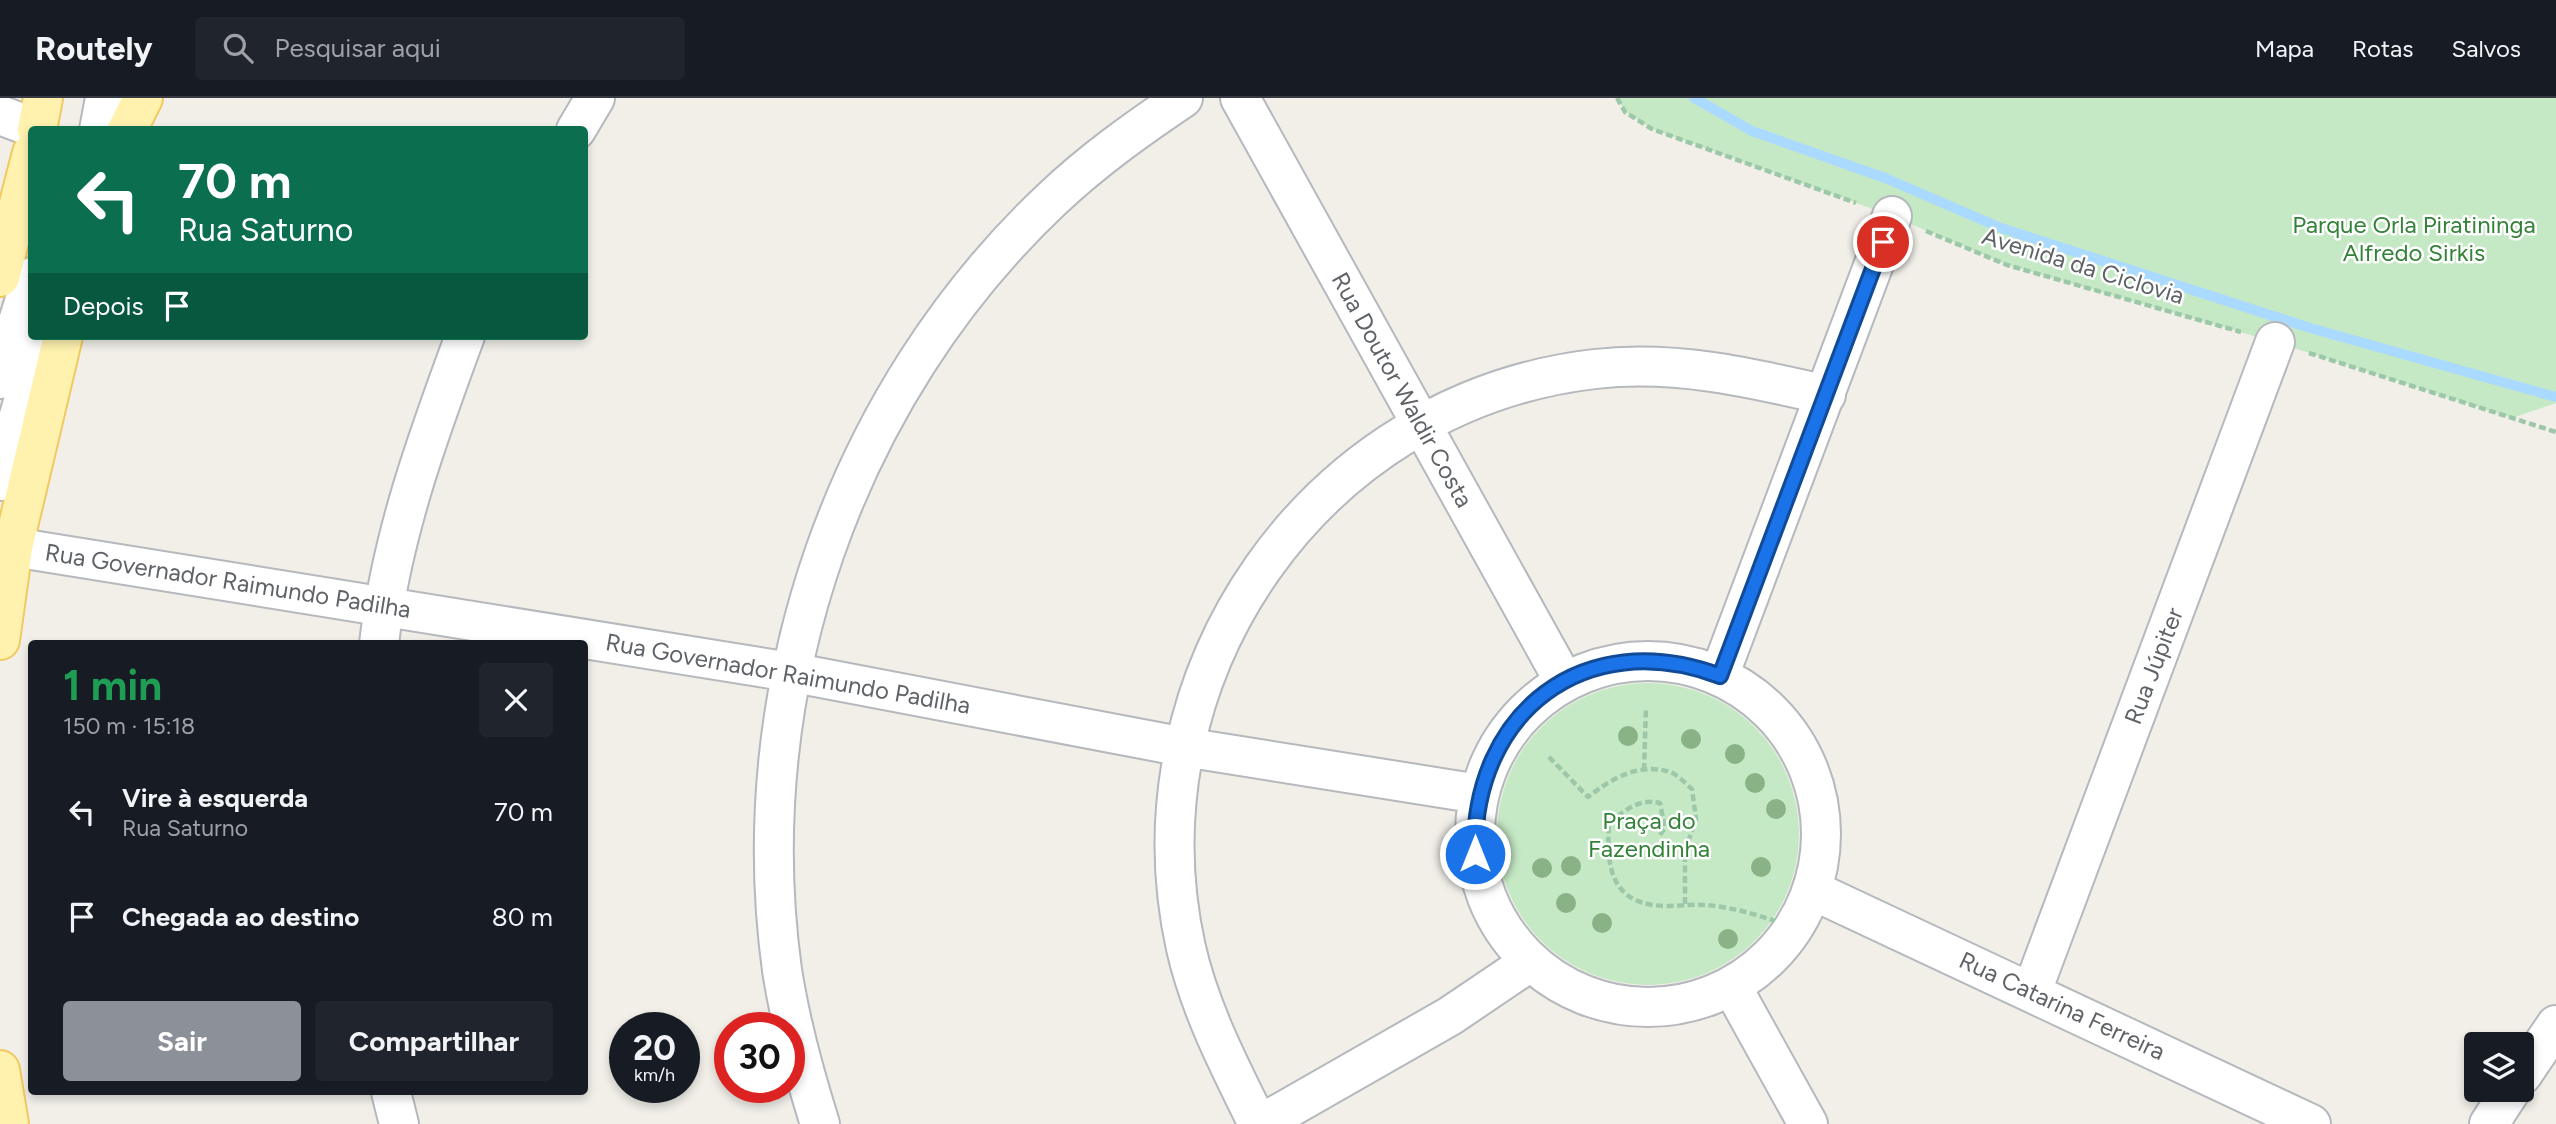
<!DOCTYPE html>
<html lang="pt">
<meta charset="utf-8">
<style>
body{margin:0;font-family:Figtree,sans-serif;background:#20242c;color:#f1f3f6;height:100vh;display:flex;flex-direction:column;font-size:26px;white-space:nowrap}
*{box-sizing:border-box;margin:0}
p{font-size:23px;color:#9ea1a6}
.icon{flex:none;width:38px;height:38px;fill:none;stroke:currentColor;stroke-width:2;stroke-linecap:round;stroke-linejoin:round}
.map{position:relative;flex:1;overflow:hidden}
.side{position:absolute;left:28px;top:542px;width:560px;height:455px;display:flex;flex-direction:column;background:#171b24;border-radius:7px;box-shadow:0 4px 10px #0003}
.side>*{flex:none}
.hud{position:absolute;left:28px;top:28px;width:560px;height:214px;border-radius:7px;box-shadow:0 4px 10px #0003;background:#0b6e4f;color:#fff;overflow:hidden}
.fabs{position:absolute;left:2464px;top:934px;display:grid;gap:14px}
.fabs a{display:grid;place-items:center;width:70px;height:70px;border-radius:7px;background:#171b24;box-shadow:0 4px 10px #0003;font-size:35px}
.speed{position:absolute;left:609px;top:914px;display:flex;gap:14px;font-size:35px;font-weight:700;text-align:center}
.speed>*{display:grid;place-content:center;width:91px;height:91px;border-radius:50%;background:#171b24;box-shadow:0 4px 10px #0003;line-height:1}
.speed small{font-size:18px;font-weight:400}
.speed .limit{border:10px solid #d22;background:#fff;color:#111}
.pin{position:absolute;display:grid;place-items:center;width:60px;height:60px;color:#fff;margin:-30px;border:4px solid #fff;border-radius:50%;box-shadow:0 2px 7px #0007}
.me{position:absolute;width:77px;margin:-38px;rotate:0deg;stroke-linejoin:round;filter:drop-shadow(0 0 5px #0008)}
.turn{display:flex;align-items:center;gap:24px;height:147px;padding:0 35px;font-size:32px}
.turn .icon{width:91px;height:91px;stroke-width:2.5}
.turn b{display:block;font-size:49px;line-height:60px}
.then{display:flex;align-items:center;height:66px;padding:0 35px;background:#0003;gap:14px;font-size:26px}
.round{display:grid;place-items:center;flex:none;width:74px;height:74px;border-radius:7px;background:#20242c}
.headline{display:flex;align-items:center;justify-content:space-between;height:119px;padding:0 35px}
h1{font-size:42px;font-weight:700;line-height:52px;color:#1e9e55}
.primary-button{display:flex;gap:14px;margin-top:auto;padding:14px 35px}
.primary-button a{flex:1;height:80px;border-radius:7px;background:#8c9099;color:#fff;font-size:28px;font-weight:700;line-height:80px;text-align:center}
.primary-button a+a{background:#20242c;color:#f1f3f6}
ul{padding:0;list-style:none}
li{display:flex;align-items:center;gap:21px;height:105px;padding:0 35px}
li div{flex:1}
li b{display:block;font-size:26px}
li em{font-style:normal}
header{display:flex;align-items:center;gap:42px;box-sizing:border-box;height:98px;padding:0 35px;background:#171b24;border-bottom:2px solid #363941}
header strong{font-size:33px}
nav{display:flex;gap:38px;margin-inline-start:auto;font-size:24px}
.search{width:490px;height:63px;background:#20242c;display:flex;align-items:center;gap:18px;box-sizing:border-box;padding:0 24px;border-radius:7px;color:#9ea1a6;font-size:26px}
.map>svg:first-child{display:block}
.green{fill:#c5e8c5}
.lines{fill:none;stroke-linecap:round;stroke-linejoin:round}
.stream{stroke:#aadaff;stroke-width:10}
.minor-casing{stroke:#b5b8bc;stroke-width:42}
.major-casing{stroke:#f2c960;stroke-width:42}
.path{stroke:#9cc7a9;stroke-width:4.5;stroke-dasharray:7 3.5;stroke-linecap:butt}
.minor{stroke:#fff;stroke-width:38}
.major{stroke:#fff2af;stroke-width:38}
.tree{fill:#89b387}
.route-casing{stroke:#114b97;stroke-width:18}
.route{stroke:#1a73e8;stroke-width:12}
.labels{text-anchor:middle;stroke-width:5;stroke-linejoin:round;paint-order:stroke}
.park-label{font-size:24px;fill:#348238;stroke:#fff}
.street-label{font-size:24px;fill:#5f6368;stroke:#fff}
</style>
<header>
<strong>Routely</strong>
<div class="search"><svg class="icon" aria-label="search" viewBox="0 0 24 24"><circle cx="10" cy="10" r="6"/><path d="M15 15l6 6"/></svg>Pesquisar aqui</div>
<nav><a>Mapa</a><a>Rotas</a><a>Salvos</a></nav>
</header>
<div class="map">
<svg width="2556" height="1026" viewBox="0 0 2556 1026">
<rect width="100%" height="100%" fill="#f1efe8"/>
<path class="green" d="M1617,0H2556V305L2512,320L2275,244L2007,167L1892,118L1652,31L1625,14Z
M1497 736a151 151 0 1 1 302 0a151 151 0 1 1-302 0Z"/>
<g class="lines">
<path class="stream" d="M1694,0L1752,33L1885,80L2001,130L2310,230L2556,299"/>
<defs>
<path id="minor" d="M1240,0L1564,583
M0,17L37,31
M99,32L105,0
M576,32L595,0
M0,281L32,179
M0,383L42,238
M13,449L790,574L1184,649L1479,696
M379,546C391,439 428,338 465,238
M1475 736a173 173 0 1 1 346 0a173 173 0 1 1-346 0Z
M1719,578L1892,118
M1812,792L2311,1026
M1732,889L1808,1026
M2032,893L2275,244
M2522,977L2556,927
M391,994L399,1026
M820,1026C804,975 790,924 782,872C743,590 845,296 1052,101C1092,63 1137,31 1183,0
M1258,1026C1230,969 1200,912 1186,850C1125,577 1315,303 1595,271C1674,262 1749,279 1826,297
M1261,1026L1450,918L1530,864
M2489,1026L2511,992"/>
<path id="major" d="M37,32L43,0
M127,32L143,0
M0,179L32,55
M0,542L13,449L63,238
M0,972L9,1026"/>
</defs>
<use href="#minor" class="minor-casing"/>
<use href="#major" class="major-casing"/>
<path class="path" d="M1617,0L1625,14L1652,31L1856,105
M1926,133L2007,167L2241,234
M2309,255L2556,334
M1549,659L1588,699C1611,681 1639,664 1670,674C1677,676 1686,686 1692,691L1696,721L1685,753V807
M1644,672L1646,609
M1660,737L1665,730L1660,705C1638,700 1626,712 1609,725C1606,770 1611,807 1666,808C1679,808 1692,806 1704,807C1734,809 1766,819 1794,830"/>
<use href="#minor" class="minor"/>
<use href="#major" class="major"/>
</g>
<g class="tree">
<circle cx="1628" cy="638" r="10"/>
<circle cx="1691" cy="641" r="10"/>
<circle cx="1735" cy="656" r="10"/>
<circle cx="1755" cy="685" r="10"/>
<circle cx="1776" cy="711" r="10"/>
<circle cx="1571" cy="768" r="10"/>
<circle cx="1761" cy="769" r="10"/>
<circle cx="1542" cy="770" r="10"/>
<circle cx="1566" cy="805" r="10"/>
<circle cx="1602" cy="825" r="10"/>
<circle cx="1728" cy="841" r="10"/>
</g>
<g class="lines">
<defs>
<path id="route" d="M1475,756C1472,615 1584,527 1720,578L1883,144"/>
</defs>
<use href="#route" class="route-casing"/>
<use href="#route" class="route"/>
</g>
<g class="labels">
<g class="park-label">
<text x="2414" y="135">Parque Orla Piratininga<tspan x="2414" dy="28">Alfredo Sirkis</tspan></text>
<text x="1649" y="731">Praça do<tspan x="1649" dy="28">Fazendinha</tspan></text>
</g>
<g class="street-label">
<text transform="translate(2083 168) rotate(17)" y="8">Avenida da Ciclovia</text>
<text transform="translate(1402 292) rotate(61)" y="8">Rua Doutor Waldir Costa</text>
<text transform="translate(228 483) rotate(9)" y="8">Rua Governador Raimundo Padilha</text>
<text transform="translate(2154 568) rotate(-69)" y="8">Rua Júpiter</text>
<text transform="translate(788 576) rotate(10)" y="8">Rua Governador Raimundo Padilha</text>
<text transform="translate(2062 908) rotate(25)" y="8">Rua Catarina Ferreira</text>
</g>
</g>
</svg>
<div class="fabs">
<a><svg class="icon" aria-label="layers" viewBox="0 0 24 24"><path d="M12 4l9 5-9 5-9-5zM3 14l9 5 9-5"/></svg></a>
</div>
<div class="speed"><div>20<small>km/h</small></div><div class="limit">30</div></div>
<div class="pin" style="left:1883px;top:144px;background:#d93025"><svg class="icon" aria-label="arrive" viewBox="0 0 24 24"><path d="M6 21V4h12l-3 4 3 4H6"/></svg></div>
<svg class="me" style="left:1475px;top:756px" viewBox="-20 -20 40 40"><circle r="17" fill="#1a73e8" stroke="#fff" stroke-width="3"/><path d="M0-11L8 9 0 5-8 9z" fill="#fff"/></svg>
<div class="hud">
<div class="turn"><svg class="icon" aria-label="left" viewBox="0 0 24 24"><path d="M17 20v-9H6M10 6l-5 5 5 5"/></svg><div><b>70 m</b>Rua Saturno</div></div>
<div class="then">Depois<svg class="icon" aria-label="arrive" viewBox="0 0 24 24"><path d="M6 21V4h12l-3 4 3 4H6"/></svg></div>
</div>
<section class="side">
<div class="headline"><div><h1>1 min</h1><p>150 m · 15:18</p></div><a class="round"><svg class="icon" aria-label="close" viewBox="0 0 24 24"><path d="M6 6l12 12M18 6L6 18"/></svg></a></div>
<ul>
<li><svg class="icon" aria-label="left" viewBox="0 0 24 24"><path d="M17 20v-9H6M10 6l-5 5 5 5"/></svg><div><b>Vire à esquerda</b><p>Rua Saturno</p></div><em>70 m</em></li>
<li><svg class="icon" aria-label="arrive" viewBox="0 0 24 24"><path d="M6 21V4h12l-3 4 3 4H6"/></svg><div><b>Chegada ao destino</b></div><em>80 m</em></li>
</ul>
<div class="primary-button"><a>Sair</a><a>Compartilhar</a></div>
</section>
</div>
